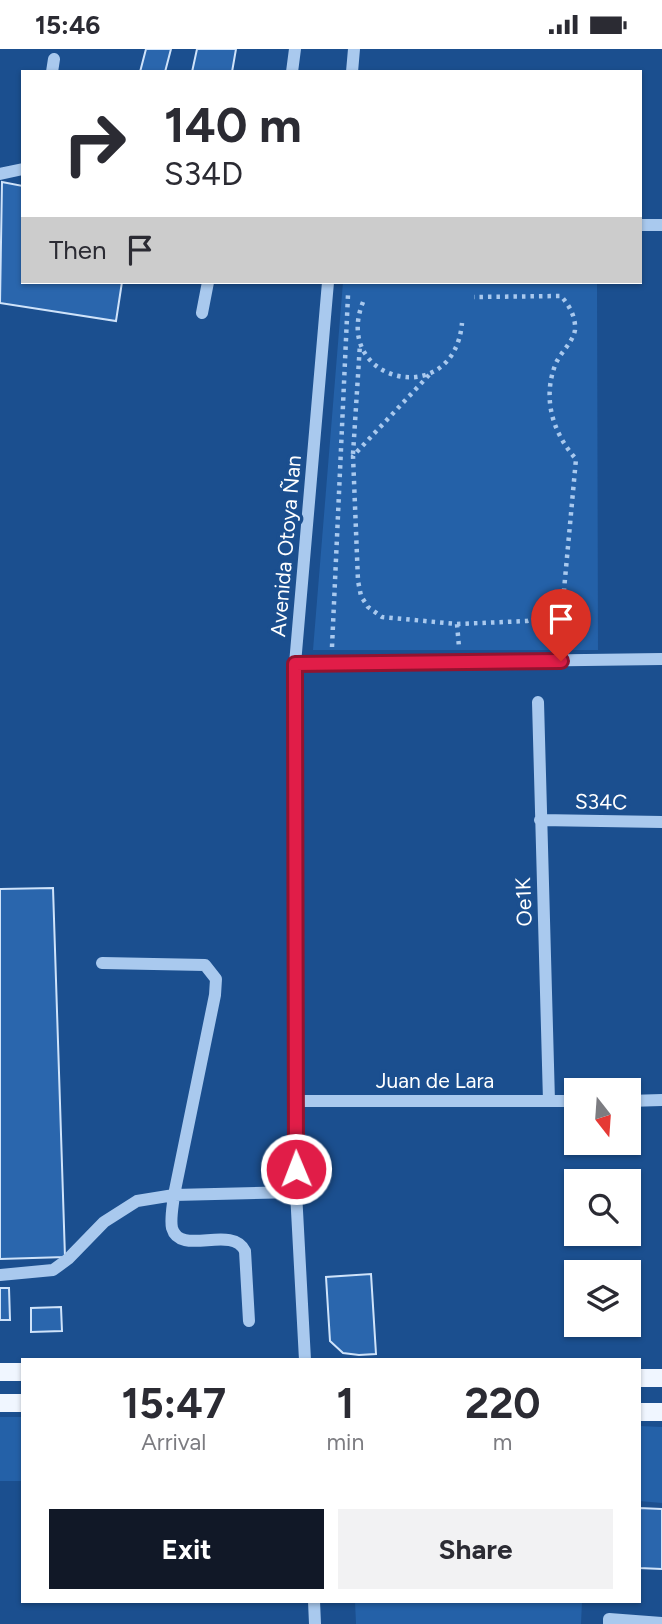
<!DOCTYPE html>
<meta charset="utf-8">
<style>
body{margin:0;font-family:Figtree,sans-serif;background:#f2f2f3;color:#2b2b33;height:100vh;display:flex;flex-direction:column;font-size:26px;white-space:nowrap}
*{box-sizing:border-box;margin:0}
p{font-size:23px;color:#7c7c81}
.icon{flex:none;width:38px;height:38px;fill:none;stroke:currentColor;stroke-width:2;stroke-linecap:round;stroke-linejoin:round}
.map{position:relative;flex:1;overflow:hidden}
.details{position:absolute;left:21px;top:1309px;width:620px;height:245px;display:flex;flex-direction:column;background:#fff;border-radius:0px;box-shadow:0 2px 5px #0004}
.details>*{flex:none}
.hud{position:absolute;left:21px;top:21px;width:621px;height:214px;border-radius:0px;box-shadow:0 2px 5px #0004;background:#fff;color:#2b2b33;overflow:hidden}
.needle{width:46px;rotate:163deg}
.controls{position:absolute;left:564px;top:1029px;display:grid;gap:14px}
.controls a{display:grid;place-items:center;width:77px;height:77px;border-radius:0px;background:#fff;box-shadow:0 2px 5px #0004;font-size:35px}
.pin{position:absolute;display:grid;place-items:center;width:60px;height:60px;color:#fff;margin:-72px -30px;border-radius:50% 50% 50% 0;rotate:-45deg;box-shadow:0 0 7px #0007}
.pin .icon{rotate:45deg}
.me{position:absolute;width:77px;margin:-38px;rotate:359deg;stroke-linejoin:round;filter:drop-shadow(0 0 5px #0008)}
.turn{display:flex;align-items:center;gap:24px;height:147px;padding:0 28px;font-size:32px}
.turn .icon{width:91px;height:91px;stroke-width:2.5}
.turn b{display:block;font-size:49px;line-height:60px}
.then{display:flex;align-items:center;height:66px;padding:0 28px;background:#0003;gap:14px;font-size:26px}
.eta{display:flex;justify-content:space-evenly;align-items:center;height:119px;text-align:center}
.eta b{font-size:42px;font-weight:700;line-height:49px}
.cta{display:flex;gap:14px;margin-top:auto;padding:14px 28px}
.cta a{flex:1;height:80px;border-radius:0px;background:#111827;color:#fff;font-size:28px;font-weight:700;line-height:80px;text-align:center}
.cta a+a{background:#f2f2f3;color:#2b2b33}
.status{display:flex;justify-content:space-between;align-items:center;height:49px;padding:0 35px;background:#fff;direction:ltr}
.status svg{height:19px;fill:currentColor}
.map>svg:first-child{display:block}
.green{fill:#2461a8}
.building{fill:#2a66ad;stroke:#cfe3fa;stroke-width:2}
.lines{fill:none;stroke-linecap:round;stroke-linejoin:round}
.path{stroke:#a9c9ee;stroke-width:4.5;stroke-dasharray:3.5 5;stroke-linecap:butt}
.minor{stroke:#a9c9ee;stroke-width:12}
.major{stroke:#f0f6ff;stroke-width:18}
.route-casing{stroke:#92132f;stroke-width:18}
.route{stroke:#e11d48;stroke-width:12}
.labels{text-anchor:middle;stroke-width:7;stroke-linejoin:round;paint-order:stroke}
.street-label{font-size:21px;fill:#fff;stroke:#1b4f8f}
</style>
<div class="status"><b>15:46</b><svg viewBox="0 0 49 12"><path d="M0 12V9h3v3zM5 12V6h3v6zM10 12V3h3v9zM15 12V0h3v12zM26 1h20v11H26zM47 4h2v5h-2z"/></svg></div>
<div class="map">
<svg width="662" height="1575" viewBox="0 0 662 1575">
<rect width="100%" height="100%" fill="#1b4f8f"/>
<path class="green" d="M343,233H597L598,601H313Z
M0,1368H23V1432H0Z
M639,1377L662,1378V1454L639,1452Z
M355,1552H582L581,1575H356Z"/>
<path class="building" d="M146,0H171L165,23H140Z
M197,0H236L232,23H192Z
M2,133L23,137V233H122L116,272L0,254Z
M53,839L65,1208L0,1210V840Z
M371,1225L376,1305L359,1306L343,1304L330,1292L326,1228Z
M0,1239H9L10,1271H0Z
M61,1258L62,1282L31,1283V1259Z
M639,1459L662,1460V1520L639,1519Z"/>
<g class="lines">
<path class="path" d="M363,253C331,333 454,363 462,274
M429,326L353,407L358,532L361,547L368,558L382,568L457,575L527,572L546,566L564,541L576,410C552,383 542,348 556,314C561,303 573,293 575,281C576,268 569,256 561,247L474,248
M353,405L360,295
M457,575L459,598
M332,598L348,246"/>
<path class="minor" d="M52,23L54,10
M292,23L295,0
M352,23L354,0
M0,125L23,120
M640,176H662
M202,264L208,233
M295,615L662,610
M538,653L549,1052
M540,771L662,773
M102,914L205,916L216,930L215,946L174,1146C173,1156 170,1170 172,1179C180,1208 232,1175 245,1202L249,1272
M295,1052H576
M628,1052L662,1051
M0,1226L53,1221L68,1210L104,1173L137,1152L174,1146L296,1143
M305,1311L296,1143L295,1052V615L328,233
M314,1552L315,1575
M609,1575V1570L662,1574"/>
<path class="major" d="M0,1323H23
M639,1329H662
M0,1354H23
M639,1363H662"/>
</g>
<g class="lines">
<defs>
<path id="route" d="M296,1120L295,615L561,612"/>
</defs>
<use href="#route" class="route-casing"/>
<use href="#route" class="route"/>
</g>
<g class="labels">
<g class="street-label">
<text transform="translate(286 497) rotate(-85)" y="7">Avenida Otoya Ñan</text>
<text transform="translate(601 753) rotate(1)" y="7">S34C</text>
<text transform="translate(524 853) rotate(-92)" y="7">Oe1K</text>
<text x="435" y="1039">Juan de Lara</text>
</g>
</g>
</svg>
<div class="controls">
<a><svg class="needle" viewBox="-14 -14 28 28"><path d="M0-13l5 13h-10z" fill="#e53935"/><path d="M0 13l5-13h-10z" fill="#7c7c81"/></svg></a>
<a><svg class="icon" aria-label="search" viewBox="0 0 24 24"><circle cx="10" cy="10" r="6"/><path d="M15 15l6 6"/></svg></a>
<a><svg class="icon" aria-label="layers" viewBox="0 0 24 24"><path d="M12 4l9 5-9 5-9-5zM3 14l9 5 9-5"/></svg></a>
</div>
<div class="pin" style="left:561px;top:612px;background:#d93025"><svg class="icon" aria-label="arrive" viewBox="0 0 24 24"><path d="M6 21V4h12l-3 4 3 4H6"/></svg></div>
<svg class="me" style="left:296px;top:1120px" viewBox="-20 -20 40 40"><circle r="17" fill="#e11d48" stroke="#fff" stroke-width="3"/><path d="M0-11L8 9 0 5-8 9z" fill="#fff"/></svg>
<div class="hud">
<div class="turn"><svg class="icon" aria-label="right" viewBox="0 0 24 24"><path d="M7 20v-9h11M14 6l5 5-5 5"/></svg><div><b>140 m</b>S34D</div></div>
<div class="then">Then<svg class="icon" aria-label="arrive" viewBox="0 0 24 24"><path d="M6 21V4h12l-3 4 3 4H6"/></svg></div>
</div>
<section class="details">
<div class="eta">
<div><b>15:47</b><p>Arrival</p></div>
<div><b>1</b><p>min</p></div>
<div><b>220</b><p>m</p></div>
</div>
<div class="cta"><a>Exit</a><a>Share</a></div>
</section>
</div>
